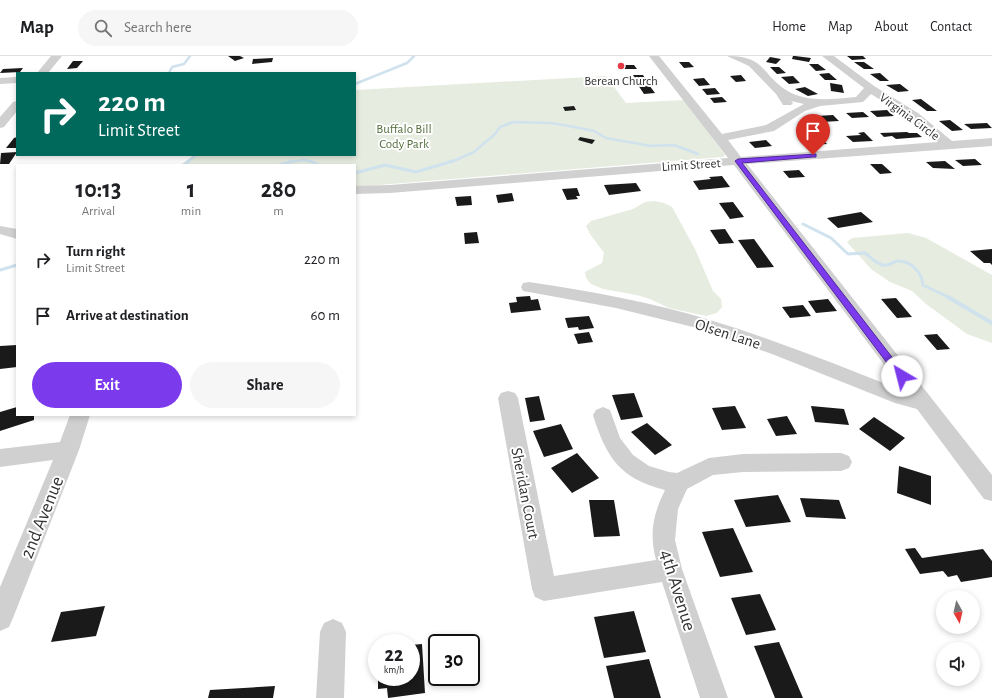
<!DOCTYPE html>
<style>
body{margin:0;font-family:"Alegreya Sans",sans-serif;background:#f6f6f6;color:#202124;height:100vh;display:flex;flex-direction:column;font-size:15px;white-space:nowrap}
*{box-sizing:border-box;margin:0}
p{font-size:13px;color:#757577}
.icon{flex:none;width:22px;height:22px;fill:none;stroke:currentColor;stroke-width:2;stroke-linecap:round;stroke-linejoin:round}
.map{position:relative;flex:1;overflow:hidden}
.panel{position:absolute;left:16px;top:108px;width:340px;height:252px;display:flex;flex-direction:column;background:#fff;border-radius:0px;box-shadow:0 2px 6px #0003}
.panel>*{flex:none}
.hud{position:absolute;left:16px;top:16px;width:340px;height:84px;border-radius:0px;box-shadow:0 2px 6px #0003;background:#00695c;color:#fff;overflow:hidden}
.needle{width:26px;rotate:172deg}
.buttons{position:absolute;left:936px;top:534px;display:grid;gap:8px}
.buttons a{display:grid;place-items:center;width:44px;height:44px;border-radius:50%;background:#fff;box-shadow:0 2px 6px #0003;font-size:20px}
.speed{position:absolute;left:368px;top:578px;display:flex;gap:8px;font-size:20px;font-weight:700;text-align:center}
.speed>*{display:grid;place-content:center;width:52px;height:52px;border-radius:50%;background:#fff;box-shadow:0 2px 6px #0003;line-height:1}
.speed small{font-size:10px;font-weight:400}
.speed .limit{border:2px solid #111;border-radius:6px;background:#fff;color:#111}
.pin{position:absolute;display:grid;place-items:center;width:34px;height:34px;color:#fff;margin:-41px -17px;border-radius:50% 50% 50% 0;rotate:-45deg;box-shadow:0 0 4px #0007}
.pin .icon{rotate:45deg}
.me{position:absolute;width:44px;margin:-22px;rotate:323deg;stroke-linejoin:round;filter:drop-shadow(0 0 3px #0008)}
.turn{display:flex;align-items:center;gap:14px;height:84px;padding:0 16px;font-size:18px}
.turn .icon{width:52px;height:52px;stroke-width:2.5}
.turn b{display:block;font-size:28px;line-height:34px}
.eta{display:flex;justify-content:space-evenly;align-items:center;height:68px;text-align:center}
.eta b{font-size:24px;font-weight:600;line-height:28px}
.action{display:flex;gap:8px;margin-top:auto;padding:8px 16px}
.action a{flex:1;height:46px;border-radius:24px;background:#7c3aed;color:#fff;font-size:16px;font-weight:600;line-height:46px;text-align:center}
.action a+a{background:#f6f6f6;color:#202124}
ul{padding:0;list-style:none}
li{display:flex;align-items:center;gap:12px;height:56px;padding:0 16px}
li div{flex:1}
li b{display:block;font-size:15px}
li em{font-style:normal}
header{display:flex;align-items:center;gap:24px;box-sizing:border-box;height:56px;padding:0 20px;background:#fff;border-bottom:1px solid #e0e0e0}
header strong{font-size:19px}
nav{display:flex;gap:22px;margin-inline-start:auto;font-size:14px}
.search{width:280px;height:36px;background:#f6f6f6;display:flex;align-items:center;gap:10px;box-sizing:border-box;padding:0 14px;border-radius:22px;color:#757577;font-size:15px}
.map>svg:first-child{display:block}
.green{fill:#e6ecdf}
.lines{fill:none;stroke-linecap:round;stroke-linejoin:round}
.stream-far2{stroke:#cfe2ee;stroke-width:2.5}
.stream-far1{stroke:#cfe2ee;stroke-width:3}
.stream{stroke:#cfe2ee;stroke-width:4}
.building{fill:#1a1a1a}
.minor{fill:#d0d0d0;fill-rule:evenodd}
.route{fill:#7c3aed;stroke:#51269a}
.poi-dot{fill:#e63946;stroke:#fff;stroke-width:1.5}
.labels{text-anchor:middle;stroke-width:4;stroke-linejoin:round;paint-order:stroke}
.far-poi-label{font-size:13px;fill:#333;stroke:#fff}
.far-street-label{font-size:13px;fill:#333;stroke:#fff}
.far-park-label{font-size:13px;fill:#56703f;stroke:#fff}
.street-label{font-size:16px;fill:#333;stroke:#fff}
.near-street-label{font-size:19px;fill:#333;stroke:#fff}
</style>
<header>
<strong>Map</strong>
<div class="search"><svg class="icon" aria-label="search" viewBox="0 0 24 24"><circle cx="10" cy="10" r="6"/><path d="M15 15l6 6"/></svg>Search here</div>
<nav><a>Home</a><a>Map</a><a>About</a><a>Contact</a></nav>
</header>
<div class="map">
<svg width="992" height="642" viewBox="0 0 992 642">
<rect width="100%" height="100%" fill="#fff"/>
<path class="green" d="M606,20L626,47L685,44L725,99L723,101L355,131V109H180L196,99H355V34Z
M655,145L664,147L672,151L695,193L713,235L721,243L722,251L717,257L706,260L669,252L650,243L637,239L603,233L591,228L586,222L585,216L602,207L604,197L590,178L586,170L591,165L633,153L645,146Z
M908,177L926,182L992,219V287L967,278L926,248L912,235L890,226L871,213L847,186L852,182Z"/>
<g class="lines">
<path class="stream-far2" d="M169,17L172,11L184,8L190,0
M355,28L407,7L414,0
M187,106L196,99
M289,106L304,104L313,106
M451,106L474,96L495,78L500,71L513,66L551,67L569,70L594,75L606,82L651,90L674,89L698,98"/>
<path class="stream-far1" d="M310,105L319,109
M184,109L189,105
M279,109L294,105
M355,117L385,109L416,116L453,105
M803,168L831,182L848,198L865,197C870,201 877,208 883,209C889,211 893,205 898,205C912,205 922,217 923,229L950,242
M0,214L17,209"/>
<path class="stream" d="M948,241L992,267"/>
</g>
<path class="building" d="M228,0H240L244,2L235,5Z
M793,0H795L811,2L809,6L792,3Z
M847,0H863L866,3L852,4Z
M770,1L781,3L776,8L766,6Z
M273,2L272,6L252,8L253,3Z
M73,5H83L77,12L67,13Z
M679,6H689L694,11L684,12Z
M854,6H864L874,13H864Z
M809,8H818L826,14L816,15Z
M621,9H634L637,13H624Z
M770,11H779L786,17L777,18Z
M23,12L20,16L0,17L3,13Z
M829,17L837,24H825L819,18Z
M880,17L889,25H880L870,18Z
M633,19H643L647,25H637Z
M741,19L746,25L736,26L730,20Z
M793,20L800,27L789,28L781,21Z
M704,22L710,29L699,30L693,23Z
M830,27L842,29L844,37L831,35Z
M900,28L909,35L898,36L886,29Z
M638,29H649L655,37L644,38Z
M805,31L818,38L808,40L795,33Z
M715,32L720,38L707,39L702,33Z
M722,41L727,46L714,47L710,42Z
M921,43L937,55H927L912,44Z
M574,50L576,54L565,55L563,51Z
M887,54L894,60L877,61L870,55Z
M863,56L869,61L852,62L846,57Z
M833,59L839,65L822,66L817,60Z
M950,64L963,74L952,75L939,65Z
M987,67L992,72L971,73L964,68Z
M864,76L873,85L853,86L846,80L861,79L858,77Z
M907,76L909,77H917L922,81L896,83L892,80L884,81L880,77Z
M819,80L827,88L805,89L798,82Z
M17,81V92H6L14,82Z
M580,81L595,84L592,88L578,84Z
M766,84L772,90L755,92L749,86Z
M17,96L9,108H0L1,97Z
M975,103L982,109L963,110L955,104Z
M945,105L955,113L933,112L926,106Z
M870,108H882L892,117L880,118Z
M799,114L805,121L789,122L783,115Z
M722,120L730,131L699,134L693,125L711,123L709,121Z
M636,127L641,135L609,139L604,129Z
M577,132L580,140H576L578,143L567,144L562,133Z
M512,137L514,145L498,147L496,139Z
M471,140L472,149L457,150L455,141Z
M733,146L744,161L730,163L719,147Z
M861,156L873,166L838,172L827,162Z
M725,173L734,187L719,188L710,174Z
M477,176L479,187L465,188L464,177Z
M754,183L774,211L757,212L738,184Z
M992,193V209L990,207H984L970,195Z
M530,240L531,244L538,243L541,254L511,257L509,247L517,246L516,241Z
M896,242L912,261L897,262L881,243Z
M828,243L837,255L816,257L808,245Z
M803,249L811,260L790,262L782,251Z
M589,260L594,272L579,274L578,271L568,272L565,262Z
M589,276L593,286L578,288L574,278Z
M937,278L950,293L937,294L924,279Z
M17,289V311L0,313V290Z
M634,337L643,361L621,364L612,339Z
M539,340L545,364L530,366L525,342Z
M735,350L746,372L722,374L712,352Z
M811,350L844,353L849,369L815,366Z
M17,351V359H34V364L0,375V356Z
M787,360L797,378L776,380L767,363Z
M874,361L905,382L890,395L859,373Z
M647,367L672,389L655,399L631,376Z
M561,368L573,393L544,401L533,375Z
M577,397L599,422L572,437L551,412Z
M899,410L931,420V449L897,437Z
M778,439L791,466L746,471L734,444Z
M800,442L839,444L846,463L806,461Z
M589,444H614L620,480L594,481Z
M733,472L753,516L720,521L702,476Z
M915,492L922,502L983,493L992,505V521L961,526L957,519L948,521L943,515L920,518L905,493Z
M760,538L776,574L746,579L731,542Z
M105,550L96,580L51,586L61,556Z
M634,555L646,596L604,602L594,561Z
M779,586L803,642H775L754,590Z
M422,588L425,637L388,642L387,632L378,633V621H411V589Z
M649,603L661,642H614L606,610Z
M275,630L273,642H208L210,634Z"/>
<g class="lines">
<path class="minor" d="M51,0H62L48,17H37Z
M649,0H659L722,78L766,69L804,48L791,45L793,47L791,49H783L776,38L749,10L727,0C766,0 760,17 786,34C806,47 833,43 856,41L864,32L822,0H834L874,30L918,57L952,85L992,82V90L747,108L992,419V445L984,443L917,353L895,347L772,298L697,272L616,252L529,236L523,235L521,231L523,227L529,226C590,235 651,246 710,264C776,284 840,310 904,335L734,109L390,137L355,138V130L390,129L728,102ZM871,38L910,63L938,86L741,101L728,84L774,75L805,55L820,50L863,46Z
M17,21V27L0,28V22Z
M17,45V55L4,71L0,72V61L13,46Z
M0,170L17,173V183L0,178Z
M508,335L515,337L518,342L554,520L656,504C649,476 653,459 665,434C620,423 606,401 593,359L596,354L603,351L610,354L620,382L633,399L649,410L669,416L677,417L709,402L743,398L841,397L849,400L852,406L849,412L841,415L743,416L713,419L687,433L678,453L675,484L682,513L728,642H700L662,526L544,545L535,541L532,533L498,342L501,337Z
M70,359H90L79,394L13,562L9,571L0,575V531L53,404L0,411V393L60,386Z
M333,563L342,567L346,576L344,642H316L320,576L324,567Z"/>
</g>
<path class="route" d="M816,98V101H813L742,107L905,318V323H899L735,105L738,103Z"/>
<circle class="poi-dot" cx="621" cy="10" r="4"/>
<g class="labels">
<g class="far-poi-label">
<text x="621" y="29">Berean Church</text>
</g>
<g class="far-street-label">
<text transform="translate(910 60) rotate(36)" y="5">Virginia Circle</text>
<text transform="translate(691 108) rotate(-4)" y="5">Limit Street</text>
</g>
<g class="far-park-label">
<text x="404" y="77">Buffalo Bill<tspan x="404" dy="15">Cody Park</tspan></text>
</g>
<g class="street-label">
<text transform="translate(728 277) rotate(18)" y="6">Olsen Lane</text>
<text transform="translate(526 437) rotate(79)" y="6">Sheridan Court</text>
</g>
<g class="near-street-label">
<text transform="translate(41 461) rotate(-68)" y="7">2nd Avenue</text>
<text transform="translate(679 534) rotate(73)" y="7">4th Avenue</text>
</g>
</g>
</svg>
<div class="buttons">
<a><svg class="needle" viewBox="-14 -14 28 28"><path d="M0-13l5 13h-10z" fill="#e53935"/><path d="M0 13l5-13h-10z" fill="#757577"/></svg></a>
<a><svg class="icon" aria-label="sound" viewBox="0 0 24 24"><path d="M4 9h4l5-4v14l-5-4H4zM17 9q2 3 0 6"/></svg></a>
</div>
<div class="speed"><div>22<small>km/h</small></div><div class="limit">30</div></div>
<div class="pin" style="left:813px;top:99px;background:#d93025"><svg class="icon" aria-label="arrive" viewBox="0 0 24 24"><path d="M6 21V4h12l-3 4 3 4H6"/></svg></div>
<svg class="me" style="left:902px;top:320px" viewBox="-20 -20 40 40"><circle r="19" fill="#fff"/><path d="M0-13L10 11 0 6-10 11z" fill="#7c3aed"/></svg>
<div class="hud">
<div class="turn"><svg class="icon" aria-label="right" viewBox="0 0 24 24"><path d="M7 20v-9h11M14 6l5 5-5 5"/></svg><div><b>220 m</b>Limit Street</div></div>
</div>
<section class="panel">
<div class="eta">
<div><b>10:13</b><p>Arrival</p></div>
<div><b>1</b><p>min</p></div>
<div><b>280</b><p>m</p></div>
</div>
<ul>
<li><svg class="icon" aria-label="right" viewBox="0 0 24 24"><path d="M7 20v-9h11M14 6l5 5-5 5"/></svg><div><b>Turn right</b><p>Limit Street</p></div><em>220 m</em></li>
<li><svg class="icon" aria-label="arrive" viewBox="0 0 24 24"><path d="M6 21V4h12l-3 4 3 4H6"/></svg><div><b>Arrive at destination</b></div><em>60 m</em></li>
</ul>
<div class="action"><a>Exit</a><a>Share</a></div>
</section>
</div>
